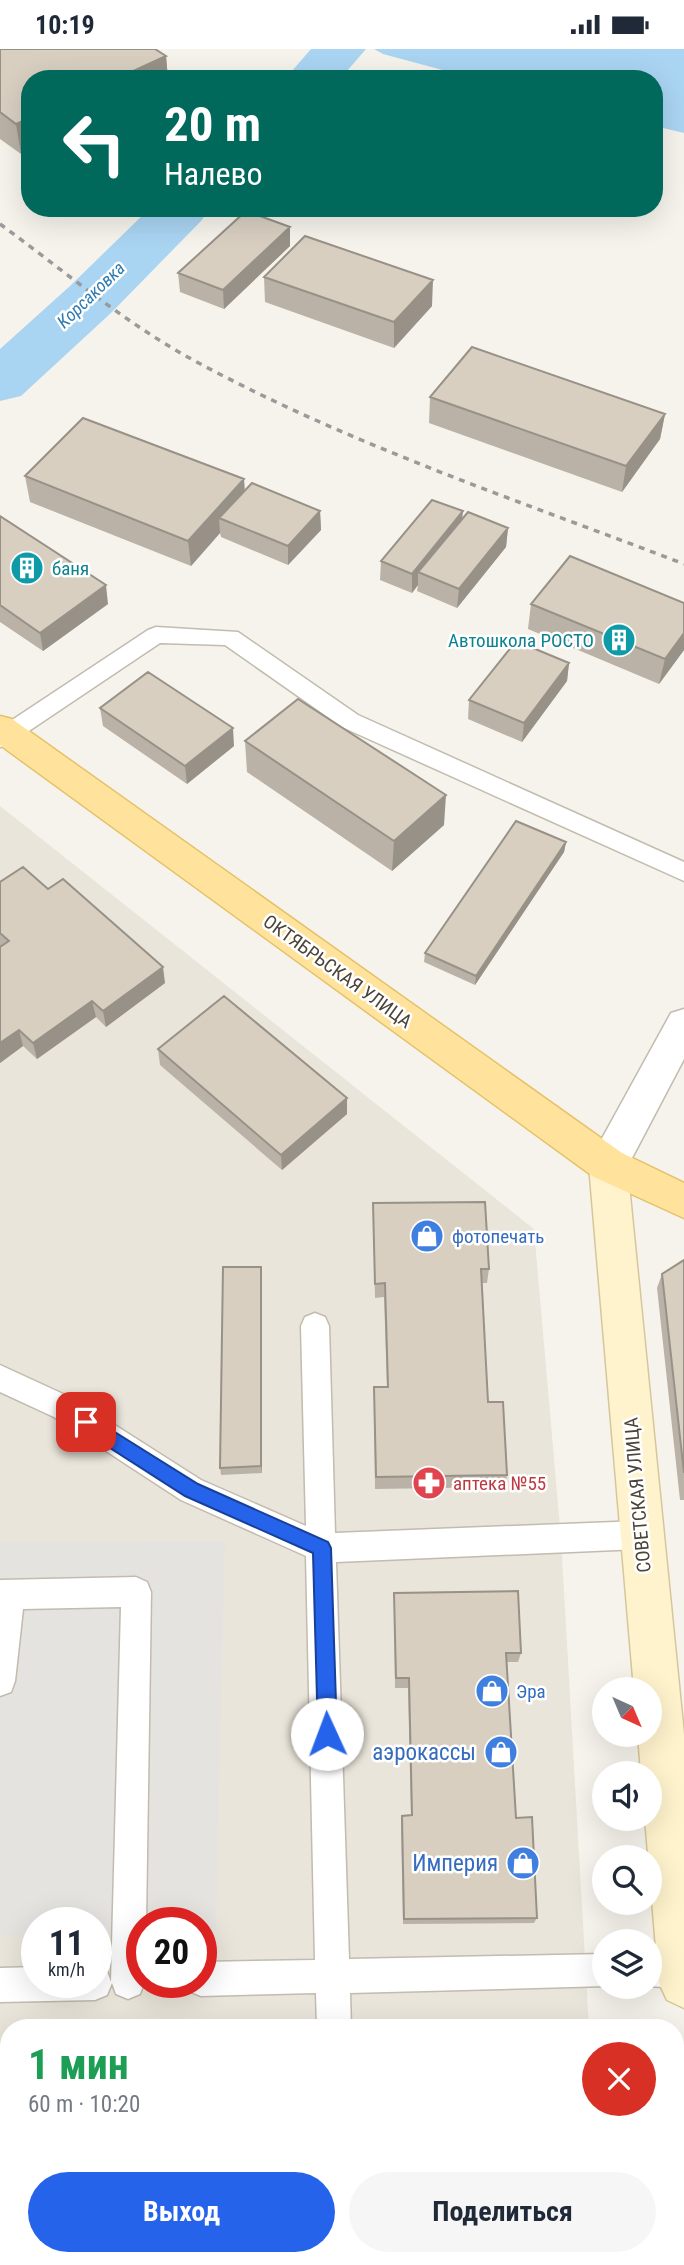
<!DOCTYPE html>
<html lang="ru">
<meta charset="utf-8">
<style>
body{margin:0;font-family:"Roboto Condensed",sans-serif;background:#f6f6f7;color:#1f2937;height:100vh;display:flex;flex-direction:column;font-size:26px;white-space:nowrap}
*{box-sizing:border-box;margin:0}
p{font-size:23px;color:#747a83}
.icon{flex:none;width:38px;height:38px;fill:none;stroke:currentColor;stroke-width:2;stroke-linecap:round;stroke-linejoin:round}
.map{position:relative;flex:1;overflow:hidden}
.side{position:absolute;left:0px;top:1970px;width:684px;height:247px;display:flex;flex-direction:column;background:#fff;border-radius:28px 28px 0 0;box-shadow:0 7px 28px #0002}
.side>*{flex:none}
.hud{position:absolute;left:21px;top:21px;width:642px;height:147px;border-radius:28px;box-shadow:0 7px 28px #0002;background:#00695c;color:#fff;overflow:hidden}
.needle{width:46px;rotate:136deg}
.buttons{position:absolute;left:592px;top:1628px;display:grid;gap:14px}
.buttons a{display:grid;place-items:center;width:70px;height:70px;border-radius:50%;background:#fff;box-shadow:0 7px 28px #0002;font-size:35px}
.speed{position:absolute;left:21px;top:1858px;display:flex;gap:14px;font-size:35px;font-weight:700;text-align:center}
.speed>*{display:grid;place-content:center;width:91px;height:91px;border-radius:50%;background:#fff;box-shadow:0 7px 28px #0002;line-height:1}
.speed small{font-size:18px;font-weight:400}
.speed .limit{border:10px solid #d22;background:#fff;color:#111}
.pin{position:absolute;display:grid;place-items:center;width:60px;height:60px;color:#fff;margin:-30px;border-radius:14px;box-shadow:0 4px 10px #0006}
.me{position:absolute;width:77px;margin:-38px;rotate:358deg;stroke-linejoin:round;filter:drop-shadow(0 0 5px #0008)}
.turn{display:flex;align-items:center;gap:24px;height:147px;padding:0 28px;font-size:32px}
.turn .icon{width:91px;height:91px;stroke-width:2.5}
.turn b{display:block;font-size:49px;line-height:60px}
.round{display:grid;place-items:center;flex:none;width:74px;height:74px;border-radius:37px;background:#f6f6f7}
.head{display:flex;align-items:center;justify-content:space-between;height:119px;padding:0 28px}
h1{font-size:42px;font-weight:700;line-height:52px;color:#1e9e55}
.action{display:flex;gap:14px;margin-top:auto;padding:14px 28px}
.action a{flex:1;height:80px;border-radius:42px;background:#2563eb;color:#fff;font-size:28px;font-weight:700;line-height:80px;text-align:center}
.action a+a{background:#f6f6f7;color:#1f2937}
.status{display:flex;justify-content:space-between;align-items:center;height:49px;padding:0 35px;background:#fff;direction:ltr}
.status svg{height:19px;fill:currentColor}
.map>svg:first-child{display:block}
.residential{fill:#eae5da;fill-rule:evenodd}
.parking{fill:#e5e3e0}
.water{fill:#a9d4f2}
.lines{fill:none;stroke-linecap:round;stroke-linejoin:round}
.river{fill:#a9d4f2;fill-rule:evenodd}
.lane-casing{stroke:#c2bbae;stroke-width:3}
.street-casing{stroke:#c2bbae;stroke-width:3}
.secondary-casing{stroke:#d6c79b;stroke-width:3}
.primary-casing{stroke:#e6c16a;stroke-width:3}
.lane{fill:#fff;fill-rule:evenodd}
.street{fill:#fff;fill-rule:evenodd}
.secondary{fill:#fff3cd;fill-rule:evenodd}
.primary{fill:#ffe39c;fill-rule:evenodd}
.rail{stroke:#9a9a9a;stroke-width:3.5;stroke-dasharray:6 6;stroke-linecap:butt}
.wall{fill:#bab2a6}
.shaded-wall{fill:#979187}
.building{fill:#d8cfc1;stroke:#979187;stroke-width:2}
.route{fill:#2563eb;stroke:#184099;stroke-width:2}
.labels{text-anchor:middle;stroke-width:5;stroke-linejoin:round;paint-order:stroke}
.far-water-label{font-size:18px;font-style:italic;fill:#2e7ab2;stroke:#fff}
.culture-label{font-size:19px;fill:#0d838f;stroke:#fff;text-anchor:start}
.street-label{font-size:19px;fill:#4b4439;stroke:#fff}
.shop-label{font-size:19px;fill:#366cbe;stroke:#fff;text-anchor:start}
.health-label{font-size:19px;fill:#be3a42;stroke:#fff;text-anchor:start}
.near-shop-label{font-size:23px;fill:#366cbe;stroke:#fff;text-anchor:end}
</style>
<div class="status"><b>10:19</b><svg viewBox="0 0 49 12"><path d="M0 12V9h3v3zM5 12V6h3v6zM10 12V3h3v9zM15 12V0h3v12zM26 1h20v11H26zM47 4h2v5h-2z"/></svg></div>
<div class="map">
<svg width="684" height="2216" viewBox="0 0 684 2216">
<rect width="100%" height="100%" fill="#f6f3ec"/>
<path class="residential" d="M0,757L534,1180L561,1490L589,1979H9V2208H606L607,2216H0ZM37,1874H96V1934H37ZM142,1874H201V1934H142Z"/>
<path class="parking" d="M225,1492L216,1882L201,1883V1874H142V1885L96,1886V1874H37V1887L0,1888V1493Z"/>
<path class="water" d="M374,0H684V84L655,77L654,30H476L383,5Z"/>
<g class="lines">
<path class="river" d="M311,0H366L340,30H285Z
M150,159H210L202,171L112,263L21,347L0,352V300L70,237Z"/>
<defs>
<path id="lane" d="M156,578L238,583L358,666L684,813V832L342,678L225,596L160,594L8,696L0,698V679L148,581Z
M315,1264L325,1268L329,1277L335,1484L640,1472L650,1476L655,1486L650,1496L640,1500L336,1513L349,1910L604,1905V1937H608L350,1944L351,1979H317L316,1944L201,1947L189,1942L186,1934H201V1913L315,1911L306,1507L181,1451L54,1368L0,1343V1316L74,1350L201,1431L306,1477L301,1277L305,1268Z
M136,1528L147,1533L151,1543L146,1874H142V1934H144L140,1945L128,1950L116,1945L112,1934L107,1946L95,1951L0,1953V1919L37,1918V1934H96V1918L107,1922L111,1933L121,1558L23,1560L15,1632L11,1643L0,1647V1531Z
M649,1905H684V1939L645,1937H649Z
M316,2208H352V2216H316Z"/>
<path id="street" d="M684,960V1010L622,1128L608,1133L594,1128L589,1116L594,1104L671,964Z"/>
<path id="secondary" d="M608,1099L622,1104L627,1116L684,1686V1959L667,1951L659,1934L645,1769H649V1724H641L638,1685H649V1640H634L589,1116L594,1104Z"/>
<path id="primary" d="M0,667L12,670L622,1104L684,1134V1169L594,1128L0,696Z"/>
</defs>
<use href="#lane" class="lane-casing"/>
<use href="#street" class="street-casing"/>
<use href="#secondary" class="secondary-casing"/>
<use href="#primary" class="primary-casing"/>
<use href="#lane" class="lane"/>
<use href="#street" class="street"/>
<use href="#secondary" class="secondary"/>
<use href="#primary" class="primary"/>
<path class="rail" d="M0,175C63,221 126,275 195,312C350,396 520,452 684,515"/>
</g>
<path class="wall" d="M0,0L166,7L168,30H30L21,105L0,90Z
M290,197L224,260L180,243L178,224Z
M264,228L432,257L394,299L265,253Z
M430,348L665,365L660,390L622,443L429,374Z
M25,427L244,430L245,442L320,462L321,481L288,516L221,488L220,484L191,517L30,453Z
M0,467L108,555L43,602L0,573Z
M462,471L508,479L506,498L457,559L417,542L418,536L412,544L380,531L381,512Z
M684,554V601L659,635L528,580L531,555Z
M569,614L567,632L522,693L468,670L469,651Z
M100,659L234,697L187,735L103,677Z
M245,692L444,776L392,822L247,723Z
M566,793L564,803L475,936L424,913L425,904Z
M0,833L48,840L165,934L106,978L96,968L37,1010L23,997L0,1014Z
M158,1000L347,1065L282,1121L160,1016Z
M373,1154L489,1220L487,1234H482L488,1353L507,1426L505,1438L375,1440L374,1338H387L384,1248L375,1249Z
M684,1211V1451H680L657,1239L662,1225Z
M261,1218L262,1424L221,1426L220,1419Z
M394,1544L521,1604L518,1613H507L516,1769L537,1869L534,1874L403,1875L401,1774L402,1767L411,1766L408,1639H395L394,1554Z"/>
<path class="shaded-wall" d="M166,7L168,30H116Z
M30,69V101L21,105L16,75Z
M290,178V197L224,260L223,241Z
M433,231L432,257L394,299V273Z
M665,365L660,390L622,443L626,417Z
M244,430L245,456L219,469L220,484L191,517L188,492Z
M320,462L321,481L288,516V497Z
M463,462L461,482L418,523V536L412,544V525Z
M508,479L506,498L457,559L459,540Z
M106,536L108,555L43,602L40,584Z
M684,584V601L659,635L665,610Z
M569,614L567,632L522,693L524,674Z
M233,679L234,697L187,735L185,717Z
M446,746L444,776L392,822L394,792Z
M566,793L564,803L475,936L476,927Z
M163,918L165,934L106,978L103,962Z
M92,952L96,968L37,1010L33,994Z
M19,981L23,997L0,1014V994Z
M347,1049V1065L282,1121L281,1106Z
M261,1218V1226L262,1424L261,1417Z"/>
<path class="building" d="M0,0H155L166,7L116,30H30V69L16,75L0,63Z
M246,162L290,178L223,241L178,224Z
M305,187L433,231L394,273L264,228Z
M472,298L665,365L626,417L430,348Z
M83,369L244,430L188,492L25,427Z
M252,434L320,462L288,497L219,469Z
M432,451L463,462L412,525L381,512Z
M468,463L508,479L459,540L418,523Z
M0,467L106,536L40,584L0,556Z
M570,507L684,554V584L665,610L531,555Z
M516,592L569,614L524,674L469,651Z
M148,623L233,679L185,717L100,659Z
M298,650L446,746L394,792L245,692Z
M516,772L566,793L476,927L425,904Z
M23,818L48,840L63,830L163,918L103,962L92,952L33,994L19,981L0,994V898L9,892L0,884V833Z
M224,947L347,1049L281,1106L158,1000Z
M485,1153L489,1220H481L488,1353H503L507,1426L376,1428L374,1338H388L385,1234L375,1235L373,1154Z
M684,1211V1424L662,1225Z
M223,1218H261V1417L220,1419Z
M518,1542L521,1604H506L516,1769L532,1768L537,1869L404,1870L402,1767L412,1766L409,1629H396L394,1544Z
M9,2020V2191L0,2192V2021Z
M444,2208H580V2216H445Z"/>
<path class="route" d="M86,1365L198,1435L328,1493L331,1499L337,1685L334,1692L327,1695L321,1692L318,1685L313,1504L185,1447L79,1379L77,1373L79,1367Z"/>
<defs>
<symbol id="building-disc" viewBox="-11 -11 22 22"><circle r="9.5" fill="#0f9aa8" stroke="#fff"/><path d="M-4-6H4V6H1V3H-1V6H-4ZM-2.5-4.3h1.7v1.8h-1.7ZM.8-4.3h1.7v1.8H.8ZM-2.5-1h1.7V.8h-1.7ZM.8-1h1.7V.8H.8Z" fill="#fff"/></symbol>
<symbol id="shop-disc" viewBox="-11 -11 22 22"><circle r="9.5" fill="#3f7fe0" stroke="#fff"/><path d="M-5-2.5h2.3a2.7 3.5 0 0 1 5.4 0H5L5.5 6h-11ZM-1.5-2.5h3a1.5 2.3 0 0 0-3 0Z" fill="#fff"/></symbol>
<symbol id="pharmacy-disc" viewBox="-11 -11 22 22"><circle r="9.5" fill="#e0444e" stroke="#fff"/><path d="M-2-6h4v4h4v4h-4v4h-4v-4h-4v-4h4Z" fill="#fff"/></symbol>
</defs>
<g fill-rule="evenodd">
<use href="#building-disc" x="8" y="500" width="38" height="38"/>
<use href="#building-disc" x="600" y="572" width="38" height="38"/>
<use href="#shop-disc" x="408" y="1168" width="38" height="38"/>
<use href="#pharmacy-disc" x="410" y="1415" width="38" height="38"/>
<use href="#shop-disc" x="473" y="1623" width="38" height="38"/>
<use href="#shop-disc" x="482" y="1684" width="38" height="38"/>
<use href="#shop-disc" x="504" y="1795" width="38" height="38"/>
</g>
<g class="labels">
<g class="far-water-label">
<text transform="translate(91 246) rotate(-44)" y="6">Корсаковка</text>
</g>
<g class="culture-label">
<text x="52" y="526">баня</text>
<text x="594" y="598" text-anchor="end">Автошкола РОСТО</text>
</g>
<g class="street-label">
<text transform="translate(338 922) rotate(36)" y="7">ОКТЯБРЬСКАЯ УЛИЦА</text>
<text transform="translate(637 1446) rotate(-95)" y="7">СОВЕТСКАЯ УЛИЦА</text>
</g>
<g class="shop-label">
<text x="452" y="1194">фотопечать</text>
<text x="516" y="1649">Эра</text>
</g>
<g class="health-label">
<text x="453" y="1441">аптека №55</text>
</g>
<g class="near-shop-label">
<text x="476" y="1711">аэрокассы</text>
<text x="498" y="1822">Империя</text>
</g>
</g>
</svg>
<div class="buttons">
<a><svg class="needle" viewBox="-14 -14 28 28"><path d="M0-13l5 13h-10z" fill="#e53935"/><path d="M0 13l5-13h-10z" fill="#747a83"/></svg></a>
<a><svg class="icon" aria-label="sound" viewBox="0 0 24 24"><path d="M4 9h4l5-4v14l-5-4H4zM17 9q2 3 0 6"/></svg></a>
<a><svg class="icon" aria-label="search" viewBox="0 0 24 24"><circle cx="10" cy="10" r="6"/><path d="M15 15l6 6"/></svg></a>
<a><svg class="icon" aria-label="layers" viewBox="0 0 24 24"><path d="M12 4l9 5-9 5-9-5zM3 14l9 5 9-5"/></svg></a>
</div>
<div class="speed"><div>11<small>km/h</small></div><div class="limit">20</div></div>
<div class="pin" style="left:86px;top:1373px;background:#d93025"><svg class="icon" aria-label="arrive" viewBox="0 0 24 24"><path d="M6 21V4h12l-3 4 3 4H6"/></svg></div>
<svg class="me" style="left:327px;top:1685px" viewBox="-20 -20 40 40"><circle r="19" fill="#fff"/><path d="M0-13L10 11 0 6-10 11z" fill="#2563eb"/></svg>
<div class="hud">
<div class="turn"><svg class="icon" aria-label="left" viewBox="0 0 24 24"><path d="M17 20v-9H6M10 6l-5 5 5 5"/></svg><div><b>20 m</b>Налево</div></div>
</div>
<section class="side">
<div class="head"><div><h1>1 мин</h1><p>60 m · 10:20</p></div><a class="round" style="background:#d93025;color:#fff"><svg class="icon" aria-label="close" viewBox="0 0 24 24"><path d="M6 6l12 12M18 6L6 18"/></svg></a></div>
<div class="action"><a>Выход</a><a>Поделиться</a></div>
</section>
</div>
